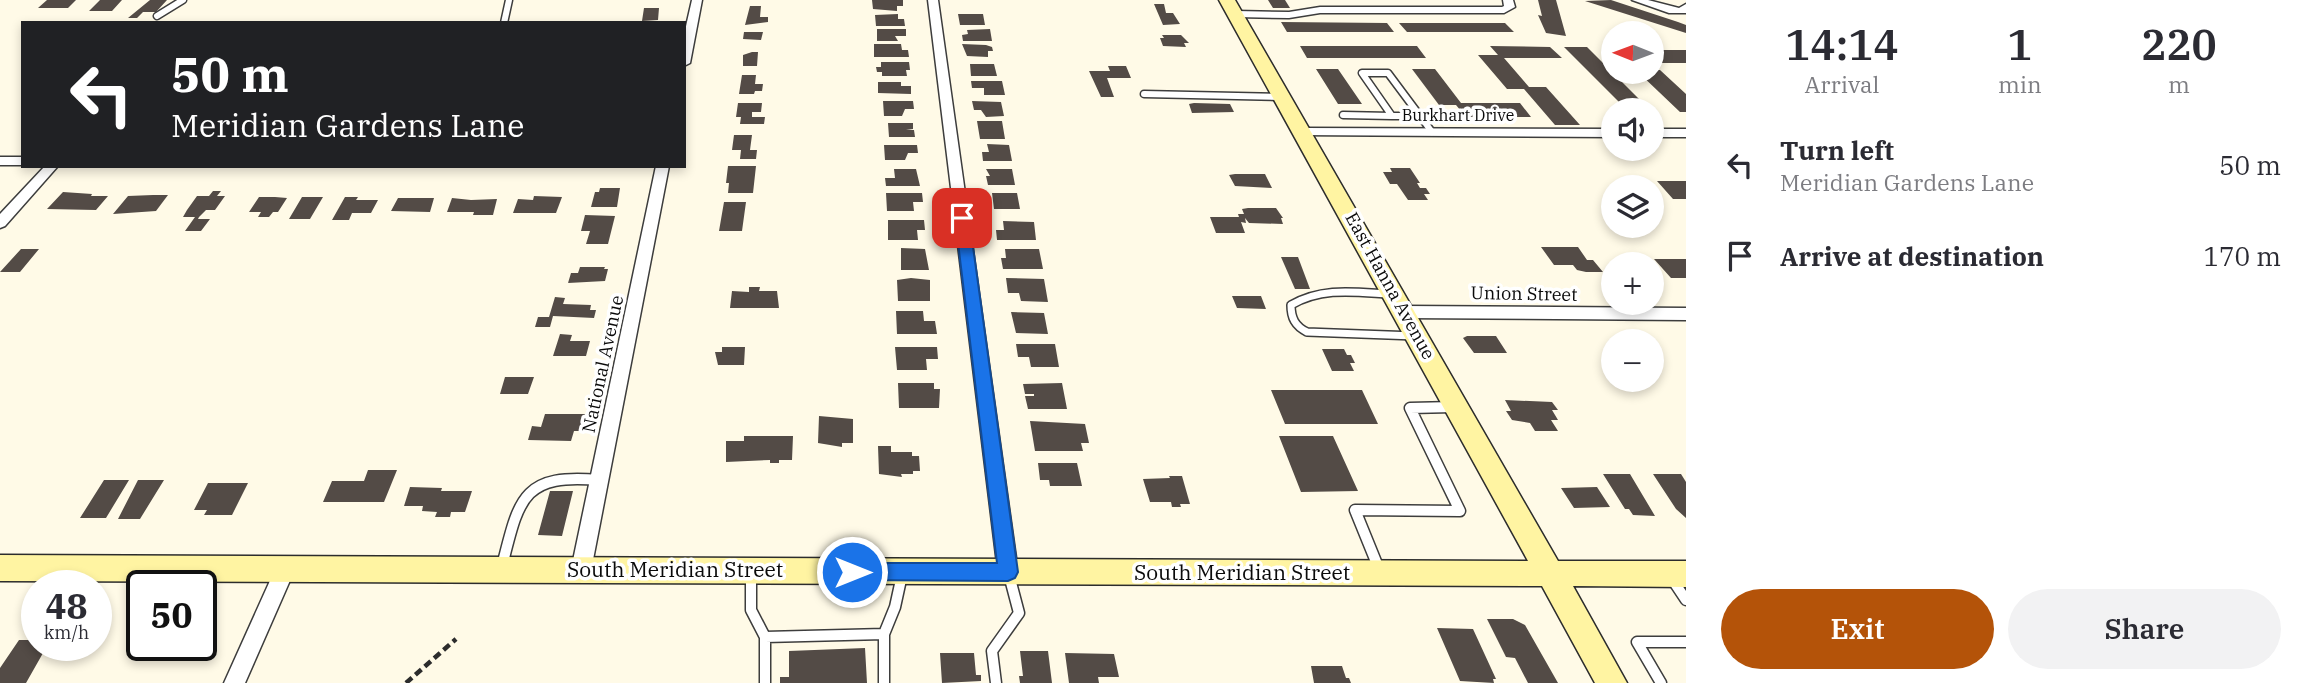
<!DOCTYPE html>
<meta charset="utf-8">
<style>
body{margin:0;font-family:"IBM Plex Serif",serif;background:#f2f2f3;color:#2b2b33;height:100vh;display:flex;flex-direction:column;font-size:26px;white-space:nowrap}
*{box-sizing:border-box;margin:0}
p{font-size:23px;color:#7c7c81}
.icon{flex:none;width:38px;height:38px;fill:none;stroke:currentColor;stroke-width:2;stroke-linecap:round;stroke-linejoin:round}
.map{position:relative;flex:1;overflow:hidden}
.panel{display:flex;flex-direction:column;background:#fff;width:630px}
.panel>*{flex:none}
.guide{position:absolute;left:21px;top:21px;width:665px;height:147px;border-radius:0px;box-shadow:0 4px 10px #0003;background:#202124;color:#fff;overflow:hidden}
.needle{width:46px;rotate:271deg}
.controls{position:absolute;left:1601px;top:21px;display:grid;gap:14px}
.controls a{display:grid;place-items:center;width:63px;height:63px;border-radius:50%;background:#fff;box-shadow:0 4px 10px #0003;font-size:35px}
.speed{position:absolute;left:21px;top:570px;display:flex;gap:14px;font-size:35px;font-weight:700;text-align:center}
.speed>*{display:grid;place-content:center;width:91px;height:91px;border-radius:50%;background:#fff;box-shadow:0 4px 10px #0003;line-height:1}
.speed small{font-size:18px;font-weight:400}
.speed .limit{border:4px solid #111;border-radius:10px;background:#fff;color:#111}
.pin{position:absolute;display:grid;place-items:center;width:60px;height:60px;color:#fff;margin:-30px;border-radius:14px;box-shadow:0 4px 10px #0006}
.me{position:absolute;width:77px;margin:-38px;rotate:90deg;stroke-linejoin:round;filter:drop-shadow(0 0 5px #0008)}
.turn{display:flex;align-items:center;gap:24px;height:147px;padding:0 35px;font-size:32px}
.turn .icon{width:91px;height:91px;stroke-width:2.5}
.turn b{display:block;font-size:49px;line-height:60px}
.eta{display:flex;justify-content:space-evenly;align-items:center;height:119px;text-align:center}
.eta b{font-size:42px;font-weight:600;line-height:49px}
.action{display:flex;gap:14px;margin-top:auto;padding:14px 35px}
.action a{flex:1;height:80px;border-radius:42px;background:#b45309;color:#fff;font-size:28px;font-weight:600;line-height:80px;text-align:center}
.action a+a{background:#f2f2f3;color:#2b2b33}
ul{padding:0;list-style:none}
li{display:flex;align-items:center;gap:21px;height:91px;padding:0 35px}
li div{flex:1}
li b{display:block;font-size:26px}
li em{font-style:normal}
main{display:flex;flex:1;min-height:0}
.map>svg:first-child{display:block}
.building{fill:#534b46}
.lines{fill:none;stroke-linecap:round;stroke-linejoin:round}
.lane-far2-casing{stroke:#3d3d3d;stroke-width:9}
.lane-far1-casing{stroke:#3d3d3d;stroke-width:10}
.lane-casing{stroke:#3d3d3d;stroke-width:13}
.street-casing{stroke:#3d3d3d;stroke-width:3}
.secondary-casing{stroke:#2c2c2c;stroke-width:3}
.path{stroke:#2c2c2c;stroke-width:4.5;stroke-dasharray:8 4.5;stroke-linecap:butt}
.lane-far2{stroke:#fff;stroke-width:6}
.lane-far1{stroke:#fff;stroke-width:7}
.lane{stroke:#fff;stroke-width:10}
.street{fill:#fff;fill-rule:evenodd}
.secondary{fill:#fff4a2;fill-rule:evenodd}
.route{fill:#1a73e8;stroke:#114b97;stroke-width:2}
.labels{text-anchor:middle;stroke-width:7;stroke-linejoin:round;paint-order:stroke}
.far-street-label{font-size:16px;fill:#0a0a0a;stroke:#fff}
.street-label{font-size:18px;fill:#0a0a0a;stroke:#fff}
.near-street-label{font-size:21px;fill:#0a0a0a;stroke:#fff}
</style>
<main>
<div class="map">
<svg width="1686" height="683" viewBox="0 0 1686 683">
<rect width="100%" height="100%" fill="#fffae7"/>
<path class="building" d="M47,0H76L68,8H38Z
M100,0H122L112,11H89Z
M150,0H167L156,12H143L137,18H128Z
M872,0H903V6H897V11L873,9Z
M1268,0H1285L1290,8H1273Z
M1538,0H1556L1566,36L1546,33L1538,15L1542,16Z
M1611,0L1678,22L1686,25V33L1585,1Z
M1154,4H1164L1166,13H1173L1180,24L1163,25Z
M750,6H761L760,17H768V22L745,25Z
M644,8H659L658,20L642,21Z
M898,14V19H904L905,26H876L875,15Z
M958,14H983L985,25H960Z
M1281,22L1387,23L1394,32H1287Z
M1399,23H1505L1514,32H1407Z
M877,29H906V36H895L898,41H877Z
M990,29L992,41H963L962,35L968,34L967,30Z
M744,32H763L761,40L743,39Z
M1162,35H1181L1189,43H1184L1186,47L1163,46L1160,38H1164Z
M874,44H901L902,50H908L909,57H874Z
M962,44L986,45L992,47L993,51H988V57L967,56Z
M1300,46H1417L1426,58H1307Z
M1490,46L1550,47L1562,58H1504L1529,87H1546L1580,125H1555L1524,89H1507L1478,55H1498Z
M1564,47H1587L1650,110H1627Z
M1652,50H1686V63H1652Z
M752,52H758L757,66H743V55Z
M881,62H909L910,70H906L907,76H882V72H877L876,67H881Z
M970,64H994L997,76H971Z
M1108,66H1126L1131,78H1107L1114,97H1101L1089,71H1110Z
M1316,69H1338L1362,104H1338Z
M1412,69H1435L1461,103H1520L1531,117H1466L1456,105H1439Z
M1652,70H1660L1686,94V112H1680L1638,72Z
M742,75H756L755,84H763L762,91H755L754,94H739Z
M971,81H1002L1005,95H984V88H972Z
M878,82H901V86H911V94L878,93Z
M883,101H913L914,109H905L902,116H884Z
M972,101L1001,102L1004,116L986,117L981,110H974Z
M738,103H762L761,112H752V117H765L764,124H740L741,117H736Z
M1194,103L1230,104L1234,112L1192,113L1189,104Z
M977,121H1002L1005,139H980Z
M888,123H913V129L906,130H914L915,137H889Z
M734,135H752L750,150H757L756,159H740L741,150H732Z
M987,144L1009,145L1012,161H983L982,152H989Z
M884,145H917L918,153H908L905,160H885Z
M728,166H756L753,193H728L729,183H726Z
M1390,168H1410L1420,183H1417L1420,188H1426L1430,194H1424L1428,200H1408L1397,184H1390L1383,172H1392Z
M894,169H916L920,186H886L885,178H895Z
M986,169H1012L1015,185H988L986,176H990Z
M1235,174H1265L1272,188L1235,186L1229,175Z
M1657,181H1686V199H1673Z
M600,188H620L617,207H591L595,192H599Z
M213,191H221L217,196H225L215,210H206L199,217L198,219H210L201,231H185L195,217H183L187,210L197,196H209Z
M63,192L92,194L91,196H108L96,210L47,209Z
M886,193H922L923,202H913L914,211H887Z
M992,193H1017L1020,209H994Z
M153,195H168L156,211L113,214L128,196Z
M534,196L562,197L556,213H513L518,199L533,200Z
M259,197H275L287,198L278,212H273L269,217H258L261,212H249Z
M302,197H323L310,219H289Z
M345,197H358L356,200H378L371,213H352L349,220H332Z
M398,198H434L430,212L391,211Z
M452,198L471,200L497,199L493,215H473L474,212H447Z
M724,202H746L742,231H719Z
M1248,208H1276L1283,218H1281L1283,224L1249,223L1245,218L1246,223L1241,222L1245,233H1216L1210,217H1239L1238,214H1244L1242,209Z
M585,215L615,216L608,244H586L590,231H581Z
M888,220H924L925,230H917L918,240H888Z
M1003,221L1034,222L1036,240H997L996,230H1004Z
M1541,247H1578L1587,260H1593L1603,272H1586L1577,270L1573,265H1554Z
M901,248L925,249L929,270H901Z
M21,249H39L20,272H0Z
M1005,249H1039L1043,269H1003L1001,258H1006Z
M1281,257H1298L1310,289H1295Z
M1654,259H1686V278H1671Z
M580,267H605L604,269H608L605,281L568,283L571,273H578Z
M911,278L930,280V301H898L897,280Z
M1006,278L1044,279L1048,302L1021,301L1019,293H1008Z
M749,287H760L759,291H777L779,308H730L732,291L749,292Z
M1232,296H1261L1266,309L1237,308Z
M555,297L565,298L563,304L591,305L590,310H596L594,318L553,316L550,327H535L538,317H549Z
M896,311H923L924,321H935L937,334H897Z
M1011,312L1044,313L1048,334L1016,333Z
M560,334L572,335L570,341H590L586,356H553Z
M1467,336H1496L1507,353H1474L1463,338Z
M1016,344H1055L1059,367H1031L1029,357H1018Z
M722,347H745L744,365H718L715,352H722Z
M895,347H937L938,359H926L927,370H897Z
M1322,349H1344L1347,355H1351L1355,363H1350L1354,371H1332Z
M505,377H534L528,394H500Z
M898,383H934V389H940L939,408H899Z
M1062,383L1067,409H1028L1025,396H1034V394H1025L1023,384Z
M1271,390H1362L1378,424H1285Z
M1505,400L1552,402L1558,410H1552L1558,420H1551L1558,431H1535L1530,423L1512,420L1506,411H1511Z
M545,414H585L581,431H574L571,441L528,440L532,426L541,427Z
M819,416L853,419V443H842V447L818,443Z
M1030,421L1085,424L1089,443H1081L1083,451H1035Z
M744,436H793L792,460H779V463H770V460L726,462V441H744Z
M1279,436H1333L1358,491L1301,492Z
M878,446H891V452H912V456H919L920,471H913V474H901L902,477L879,474Z
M1038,463H1077L1082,486H1050L1049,480H1040Z
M368,470H397L384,502H323L332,481H364Z
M1603,474H1630L1655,516L1633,515L1629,509H1625Z
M1653,474H1681L1686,482V518L1676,509Z
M1169,476H1182L1190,504H1180L1181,507H1172L1171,502H1150L1143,479L1170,478Z
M104,480H129L106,518H80Z
M138,480H164L140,519H118Z
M208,483H248L232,515H204L207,510H194Z
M410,487L442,488L441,491H472L465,512H451L450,517H435L437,512L422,511L423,506H404Z
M1597,487L1610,507L1574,508L1561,488Z
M550,491H573L562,536L538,535Z
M1487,619H1513L1525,625L1558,683H1528L1515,658L1506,657Z
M1437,628L1473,629L1496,679H1493L1494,683L1460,681Z
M19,640H37V646H47L26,683H0V668Z
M865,648L867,683H780V677H789V651Z
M1020,651H1048L1052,683H1020L1019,676H1023Z
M940,653H974L976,675H981V681L942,683Z
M1065,653L1114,654L1119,677H1098L1099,683H1069Z
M1311,666H1342L1346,678H1349L1351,683H1314Z"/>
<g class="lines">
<defs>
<path id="lane-far2" d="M157,16L183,0
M504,23L509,0
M1144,94L1280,97
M1343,115L1392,116L1362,73H1388L1432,132
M1392,116H1420"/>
<path id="lane-far1" d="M1388,294C1354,292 1322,287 1291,305C1291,318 1295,326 1307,332L1415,336"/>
<path id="lane" d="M502,566C519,499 522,473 599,480
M1379,569L1355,510L1460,511L1410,408L1453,407
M751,574V610L765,637V683
M1672,579L1686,600
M765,637L884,634
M884,683V634L895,607L902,575
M996,683L992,651L1019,613L1009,575
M1661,683L1637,642H1686"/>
<path id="street" d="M692,0H702L690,63L684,66V35Z
M928,0H938L1018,572L1015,578L1008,581L1001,578L998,572Z
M1503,0H1513L1515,7L1504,13H1320L1289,18L1236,17L1231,14L1236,11L1289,12L1320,7H1502L1504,6Z
M1632,0H1648L1679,8L1686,4V13H1669Z
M1303,128L1614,129V137L1299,135L1297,132Z
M1652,129H1686V137H1652Z
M0,157H23V165H0Z
M45,166H58L5,226L0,228V214Z
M656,166H669L591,570L588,576L581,579L574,576L571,570Z
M1404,306L1686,308V320L1404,318L1396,312Z
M285,560L292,563L295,569L245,683H224L278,563Z"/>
<path id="secondary" d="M1219,0H1235L1558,561H1686V587L1573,586L1627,683H1595L1542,586L0,581V555L1528,561Z"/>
</defs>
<use href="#lane-far2" class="lane-far2-casing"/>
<use href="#lane-far1" class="lane-far1-casing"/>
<use href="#lane" class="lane-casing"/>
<use href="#street" class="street-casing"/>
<use href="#secondary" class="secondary-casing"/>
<path class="path" d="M406,683L456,639"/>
<use href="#lane-far2" class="lane-far2"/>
<use href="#lane-far1" class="lane-far1"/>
<use href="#lane" class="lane"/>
<use href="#street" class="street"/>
<use href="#secondary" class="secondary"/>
</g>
<path class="route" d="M962,213L969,218L1018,572L1015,578L1008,581L852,580L845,578L842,572L845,565L852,563H997L955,218Z"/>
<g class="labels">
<g class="far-street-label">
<text x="1458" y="121">Burkhart Drive</text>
</g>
<g class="street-label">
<text transform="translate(1390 286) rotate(61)" y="6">East Hanna Avenue</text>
<text transform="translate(1524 294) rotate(1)" y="6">Union Street</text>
<text transform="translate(603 364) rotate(-78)" y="6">National Avenue</text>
</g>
<g class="near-street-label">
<text x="675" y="577">South Meridian Street</text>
<text x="1242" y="580">South Meridian Street</text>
</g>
</g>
</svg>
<div class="controls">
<a><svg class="needle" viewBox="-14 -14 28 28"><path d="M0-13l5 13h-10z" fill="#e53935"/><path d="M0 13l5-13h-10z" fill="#7c7c81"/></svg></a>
<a><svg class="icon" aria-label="sound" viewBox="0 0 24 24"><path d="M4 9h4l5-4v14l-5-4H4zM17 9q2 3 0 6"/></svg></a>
<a><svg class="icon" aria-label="layers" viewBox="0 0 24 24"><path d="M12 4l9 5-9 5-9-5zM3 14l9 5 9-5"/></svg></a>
<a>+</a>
<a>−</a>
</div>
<div class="speed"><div>48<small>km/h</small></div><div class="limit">50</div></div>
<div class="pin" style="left:962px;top:218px;background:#d93025"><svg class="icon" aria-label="arrive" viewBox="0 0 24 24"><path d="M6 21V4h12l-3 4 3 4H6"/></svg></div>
<svg class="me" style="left:852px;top:572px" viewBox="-20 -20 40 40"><circle r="17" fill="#1a73e8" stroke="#fff" stroke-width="3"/><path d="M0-11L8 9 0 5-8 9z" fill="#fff"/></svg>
<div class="guide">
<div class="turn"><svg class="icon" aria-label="left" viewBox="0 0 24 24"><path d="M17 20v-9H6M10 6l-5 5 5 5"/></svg><div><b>50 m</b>Meridian Gardens Lane</div></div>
</div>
</div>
<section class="panel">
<div class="eta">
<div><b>14:14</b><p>Arrival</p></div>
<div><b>1</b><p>min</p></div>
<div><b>220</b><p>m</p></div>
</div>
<ul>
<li><svg class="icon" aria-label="left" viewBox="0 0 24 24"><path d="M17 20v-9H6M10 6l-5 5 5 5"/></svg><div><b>Turn left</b><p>Meridian Gardens Lane</p></div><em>50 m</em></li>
<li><svg class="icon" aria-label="arrive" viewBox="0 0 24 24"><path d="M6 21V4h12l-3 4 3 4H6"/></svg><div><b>Arrive at destination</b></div><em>170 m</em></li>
</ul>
<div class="action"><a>Exit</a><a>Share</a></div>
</section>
</main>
